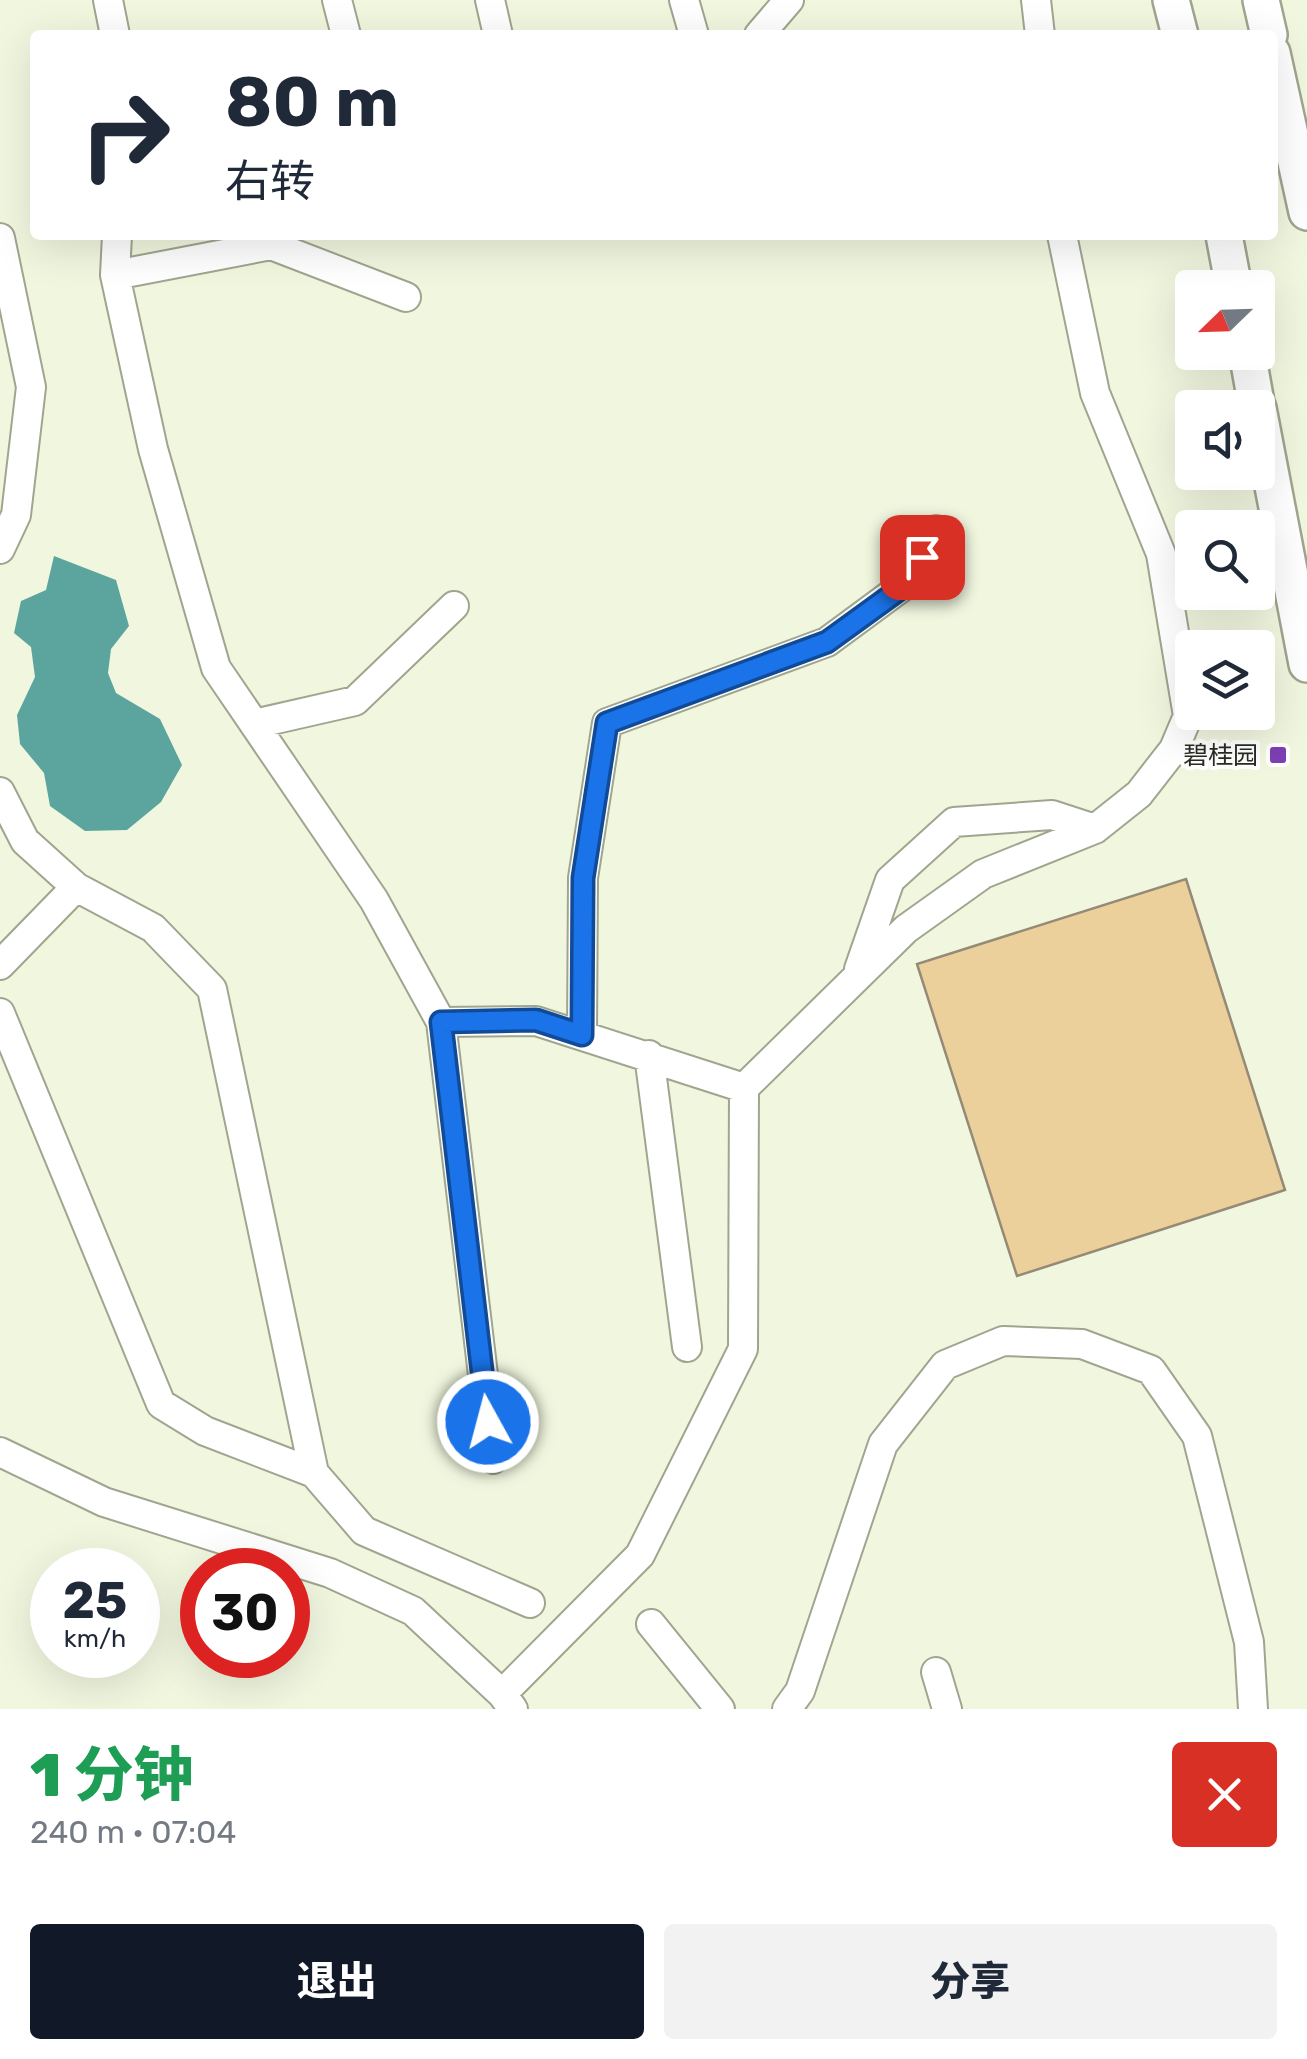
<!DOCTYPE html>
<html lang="zh">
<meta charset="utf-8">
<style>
body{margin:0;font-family:Rubik,"Noto Sans SC",sans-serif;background:#f2f2f3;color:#1f2937;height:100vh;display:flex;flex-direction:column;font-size:38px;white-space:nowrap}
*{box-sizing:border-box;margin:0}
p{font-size:32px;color:#747a83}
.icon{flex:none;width:55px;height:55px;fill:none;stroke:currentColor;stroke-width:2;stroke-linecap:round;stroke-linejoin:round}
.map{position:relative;height:1709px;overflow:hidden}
.details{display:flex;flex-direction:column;background:#fff;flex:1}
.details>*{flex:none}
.banner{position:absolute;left:30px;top:30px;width:1248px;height:210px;border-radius:10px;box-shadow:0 10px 40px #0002;background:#fff;color:#1f2937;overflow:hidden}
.needle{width:65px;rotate:247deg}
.tools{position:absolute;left:1175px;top:270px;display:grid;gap:20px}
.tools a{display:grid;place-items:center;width:100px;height:100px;border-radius:10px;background:#fff;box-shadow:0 10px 40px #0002;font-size:50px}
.speed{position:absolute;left:30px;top:1548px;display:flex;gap:20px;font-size:50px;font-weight:700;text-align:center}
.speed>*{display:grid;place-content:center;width:130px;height:130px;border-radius:50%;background:#fff;box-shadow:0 10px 40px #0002;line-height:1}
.speed small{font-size:25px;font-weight:400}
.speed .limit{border:15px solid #d22;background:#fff;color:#111}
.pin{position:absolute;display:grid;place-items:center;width:85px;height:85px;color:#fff;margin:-42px;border-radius:20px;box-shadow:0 5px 15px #0006}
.me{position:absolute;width:110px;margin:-55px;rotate:353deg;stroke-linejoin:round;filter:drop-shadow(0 0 8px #0008)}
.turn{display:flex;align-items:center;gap:35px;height:210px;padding:0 30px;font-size:45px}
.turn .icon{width:130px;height:130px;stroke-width:2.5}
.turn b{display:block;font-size:70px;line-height:85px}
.round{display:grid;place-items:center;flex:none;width:105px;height:105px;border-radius:10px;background:#f2f2f3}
.summary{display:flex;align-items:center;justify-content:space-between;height:170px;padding:0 30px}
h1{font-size:60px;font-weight:800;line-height:75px;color:#1e9e55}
.button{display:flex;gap:20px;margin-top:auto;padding:20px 30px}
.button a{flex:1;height:115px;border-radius:10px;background:#111827;color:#fff;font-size:40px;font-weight:800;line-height:115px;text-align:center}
.button a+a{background:#f2f2f3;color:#1f2937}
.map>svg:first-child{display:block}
.water{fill:#5ca59f}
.building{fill:#ebd09c;stroke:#958a76;stroke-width:2.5}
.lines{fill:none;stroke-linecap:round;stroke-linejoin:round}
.minor-casing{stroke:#a0a58f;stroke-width:32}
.tertiary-casing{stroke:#a0a58f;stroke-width:40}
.minor{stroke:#fff;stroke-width:28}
.tertiary{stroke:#fff;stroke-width:35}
.route-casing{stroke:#114b97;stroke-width:25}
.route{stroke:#1a73e8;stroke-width:18}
.poi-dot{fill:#7d3fb4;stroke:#fff;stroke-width:4}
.labels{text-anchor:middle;stroke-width:8;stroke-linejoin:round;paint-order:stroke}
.poi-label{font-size:25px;fill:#292b23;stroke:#fff;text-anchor:end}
</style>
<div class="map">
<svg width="1307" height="1709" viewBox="0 0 1307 1709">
<rect width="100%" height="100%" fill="#f1f7df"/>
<path class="water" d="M54,556L116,580L129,626L111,649L108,673L116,693L160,719L182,765L161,802L127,830L85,831L50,806L44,773L20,744L17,715L35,677L31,647L14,633L21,601L46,590Z"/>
<path class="building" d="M1186,879L1285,1190L1017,1276L917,964Z"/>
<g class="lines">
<defs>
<path id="minor" d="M108,0L115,35
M337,0L346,35
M490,0L498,35
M684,0L694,35
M1036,0L1040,35
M759,35L789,0
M117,235L115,275L153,449L216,668L374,900L441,1022L536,1021L744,1088
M0,238L31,387L16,515L0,549
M115,275L271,245L406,297
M254,724L355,701L454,606
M0,792L25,841L76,887L153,928L212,989L314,1473L205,1431L161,1404L0,1013
M0,965L76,887
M859,969L890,880L954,822L1052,815L1095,829
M441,1022L493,1459
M582,1035L583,878L607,723L827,642L907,583L936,530
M649,1055L687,1347
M0,1452L104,1502L330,1573L413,1611L502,1694L513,1709
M314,1473L364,1531L530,1603
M651,1624L720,1709
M936,1672L947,1709
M502,1694L640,1555L743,1349L744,1088L906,929L983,874L1095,829L1139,794L1174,749L1188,716L1161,554L1095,393L1062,235
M787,1709L800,1691L883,1444L945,1365L1003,1341L1082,1344L1151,1370L1197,1436L1249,1642L1253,1709"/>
<path id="tertiary" d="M1171,0L1180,35
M1261,0L1269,35
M1272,53L1307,212
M1224,235L1234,288
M1247,352L1257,408
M1258,408L1307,664"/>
</defs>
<use href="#minor" class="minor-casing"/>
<use href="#tertiary" class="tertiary-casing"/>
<use href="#minor" class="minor"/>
<use href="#tertiary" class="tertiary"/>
</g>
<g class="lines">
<defs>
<path id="route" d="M488,1422L441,1022L536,1020L582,1035L583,878L607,723L827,642L907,584L922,557"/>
</defs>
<use href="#route" class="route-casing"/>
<use href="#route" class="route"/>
</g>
<rect class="poi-dot" x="1268" y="745" width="20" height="20" rx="5"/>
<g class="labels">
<g class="poi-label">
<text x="1258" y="764">碧桂园</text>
</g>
</g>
</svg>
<div class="tools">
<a><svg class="needle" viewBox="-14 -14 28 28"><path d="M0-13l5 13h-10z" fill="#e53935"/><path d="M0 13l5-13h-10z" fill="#747a83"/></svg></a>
<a><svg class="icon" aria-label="sound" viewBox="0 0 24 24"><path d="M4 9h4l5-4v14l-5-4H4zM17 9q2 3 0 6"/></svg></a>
<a><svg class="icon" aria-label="search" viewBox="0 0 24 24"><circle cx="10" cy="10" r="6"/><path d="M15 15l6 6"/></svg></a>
<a><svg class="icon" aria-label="layers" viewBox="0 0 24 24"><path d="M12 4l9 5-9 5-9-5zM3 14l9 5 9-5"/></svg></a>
</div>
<div class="speed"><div>25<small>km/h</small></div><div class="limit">30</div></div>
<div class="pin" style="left:922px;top:557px;background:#d93025"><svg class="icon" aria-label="arrive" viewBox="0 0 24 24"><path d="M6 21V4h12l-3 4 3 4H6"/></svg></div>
<svg class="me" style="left:488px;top:1422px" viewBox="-20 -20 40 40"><circle r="17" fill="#1a73e8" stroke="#fff" stroke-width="3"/><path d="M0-11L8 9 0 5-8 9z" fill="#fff"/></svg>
<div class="banner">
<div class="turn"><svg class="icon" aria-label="right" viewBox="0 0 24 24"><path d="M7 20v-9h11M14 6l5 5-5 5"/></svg><div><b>80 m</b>右转</div></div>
</div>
</div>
<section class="details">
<div class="summary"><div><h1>1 分钟</h1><p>240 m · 07:04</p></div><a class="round" style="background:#d93025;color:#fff"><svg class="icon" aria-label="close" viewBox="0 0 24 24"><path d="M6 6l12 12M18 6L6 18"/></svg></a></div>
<div class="button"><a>退出</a><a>分享</a></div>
</section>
